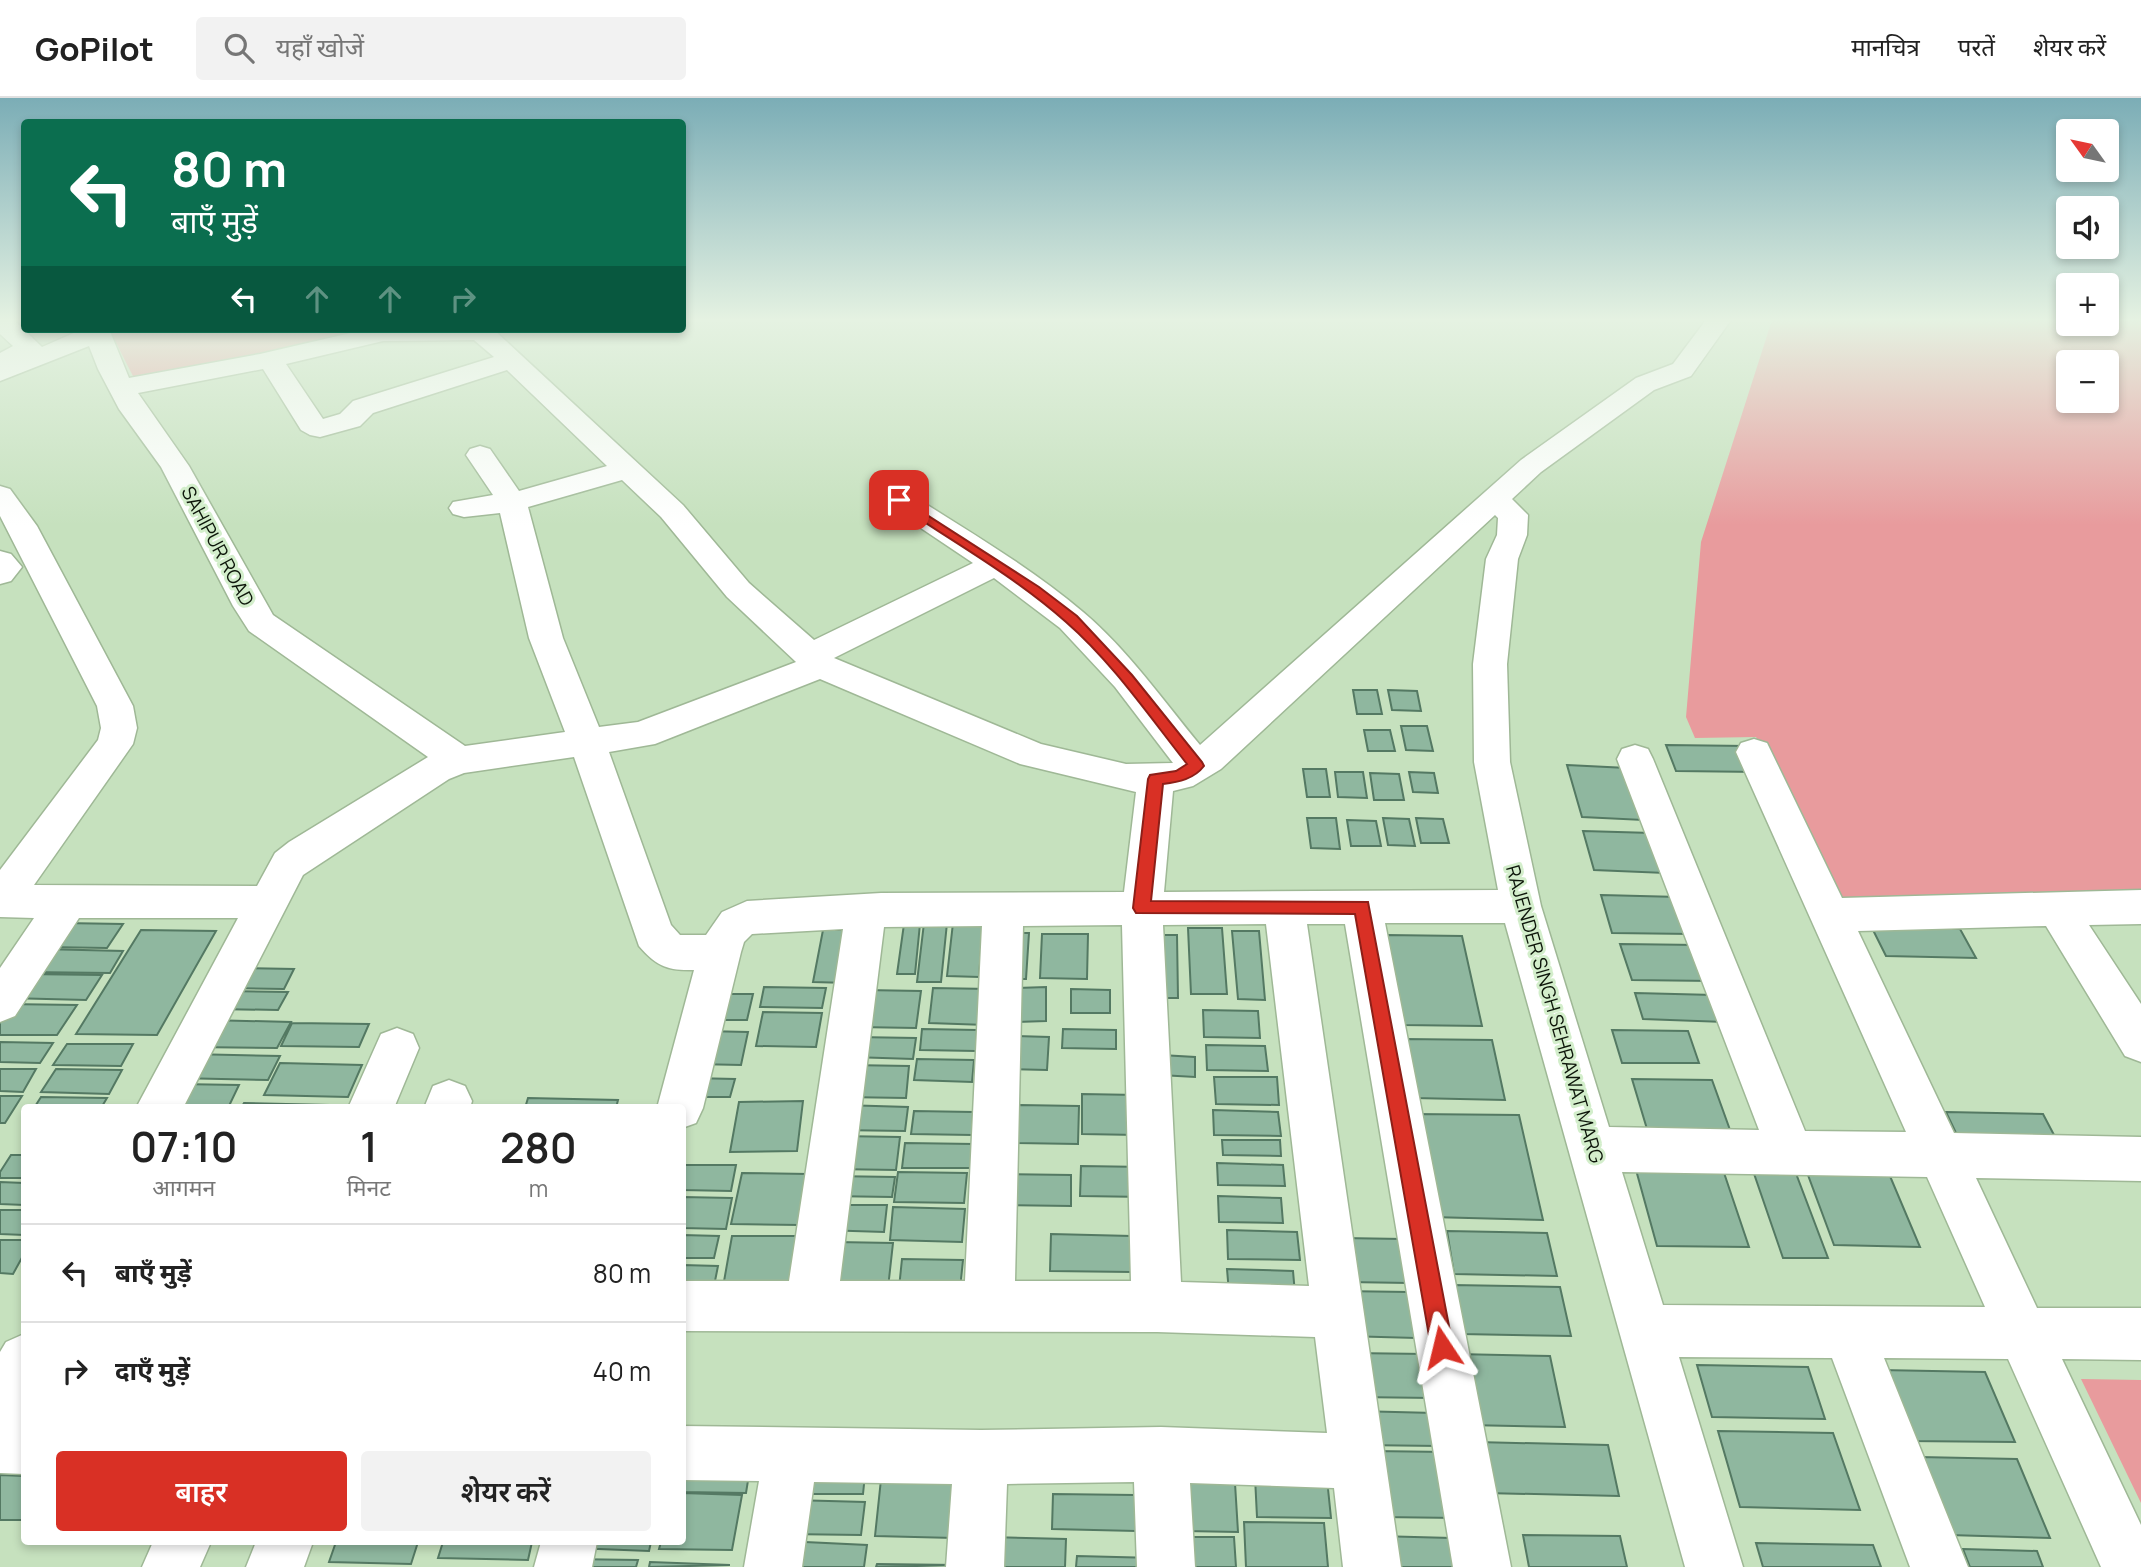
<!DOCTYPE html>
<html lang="hi">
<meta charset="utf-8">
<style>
body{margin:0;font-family:Manrope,"Noto Sans Devanagari",sans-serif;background:#f2f2f2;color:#222;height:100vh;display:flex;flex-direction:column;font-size:26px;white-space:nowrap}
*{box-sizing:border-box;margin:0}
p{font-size:23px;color:#767676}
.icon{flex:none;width:38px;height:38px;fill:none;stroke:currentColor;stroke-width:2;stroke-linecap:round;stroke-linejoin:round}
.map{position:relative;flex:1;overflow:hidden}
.panel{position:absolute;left:21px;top:1006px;width:665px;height:441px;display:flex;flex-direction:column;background:#fff;border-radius:7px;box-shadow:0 4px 10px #0003}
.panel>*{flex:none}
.banner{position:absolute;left:21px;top:21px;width:665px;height:214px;border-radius:7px;box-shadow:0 4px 10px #0003;background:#0b6e4f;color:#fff;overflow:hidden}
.needle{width:46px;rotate:303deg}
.controls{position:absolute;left:2056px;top:21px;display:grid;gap:14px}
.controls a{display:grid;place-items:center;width:63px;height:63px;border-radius:7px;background:#fff;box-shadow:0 4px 10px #0003;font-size:35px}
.pin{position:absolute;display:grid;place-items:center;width:60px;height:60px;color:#fff;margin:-30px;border-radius:14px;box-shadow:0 4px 10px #0006}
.me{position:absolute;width:77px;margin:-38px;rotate:350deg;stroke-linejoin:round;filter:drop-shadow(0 0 5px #0008)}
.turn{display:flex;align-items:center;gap:24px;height:147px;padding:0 35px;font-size:32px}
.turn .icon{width:91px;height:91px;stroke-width:2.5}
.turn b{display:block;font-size:49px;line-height:60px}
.lanes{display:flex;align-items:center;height:66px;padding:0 35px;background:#0003;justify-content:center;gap:35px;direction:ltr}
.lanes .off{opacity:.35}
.eta{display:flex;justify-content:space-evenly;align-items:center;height:119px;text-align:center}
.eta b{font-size:42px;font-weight:600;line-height:49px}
.action{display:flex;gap:14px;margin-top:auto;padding:14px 35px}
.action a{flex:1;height:80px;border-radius:7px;background:#d93025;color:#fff;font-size:28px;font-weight:600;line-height:80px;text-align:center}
.action a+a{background:#f2f2f2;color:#222}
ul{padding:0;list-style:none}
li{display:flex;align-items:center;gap:21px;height:98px;padding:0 35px;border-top:2px solid #e0e0e0}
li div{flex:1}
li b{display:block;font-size:26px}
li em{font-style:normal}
header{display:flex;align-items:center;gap:42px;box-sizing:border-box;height:98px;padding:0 35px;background:#fff;border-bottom:2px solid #e0e0e0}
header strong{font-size:33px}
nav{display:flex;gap:38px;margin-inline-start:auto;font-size:24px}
.search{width:490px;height:63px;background:#f2f2f2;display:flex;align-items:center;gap:18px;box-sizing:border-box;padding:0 24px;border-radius:7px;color:#767676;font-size:26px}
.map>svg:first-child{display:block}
.green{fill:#e89b9d;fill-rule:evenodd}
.building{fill:#8fb79f;stroke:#547963;stroke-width:2}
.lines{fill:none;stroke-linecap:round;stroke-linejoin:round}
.minor-casing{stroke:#9fb896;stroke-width:3}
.minor{fill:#fff;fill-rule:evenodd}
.route{fill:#d93025;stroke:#8d1f18;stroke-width:2}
.labels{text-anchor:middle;stroke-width:6;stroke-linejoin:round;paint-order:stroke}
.street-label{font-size:19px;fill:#0d160a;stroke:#d3eecb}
</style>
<header>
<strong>GoPilot</strong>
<div class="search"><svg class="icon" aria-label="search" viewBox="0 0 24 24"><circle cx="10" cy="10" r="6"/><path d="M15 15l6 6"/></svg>यहाँ खोजें</div>
<nav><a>मानचित्र</a><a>परतें</a><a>शेयर करें</a></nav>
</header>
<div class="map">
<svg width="2141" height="1469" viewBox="0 0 2141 1469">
<rect width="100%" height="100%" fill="#c6e1be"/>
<path class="green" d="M1772,222H2068V226L2141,222V795L1841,807L1756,639L1695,640L1686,619L1701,444ZM2068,264H2107V303H2068Z
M109,231H365L269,259L135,282Z
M2081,1281L2141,1282V1405Z"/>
<path class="building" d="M1353,592H1377L1382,616H1357Z
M1388,592L1417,593L1421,613L1392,612Z
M1401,628H1427L1433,653L1406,652Z
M1364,632H1390L1395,653H1368Z
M1666,647L1747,648L1759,674L1676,673Z
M1567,667L1627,670L1643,722L1582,719Z
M1303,671H1326L1330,699H1307Z
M1335,674H1363L1367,700L1338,699Z
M1409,674L1434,675L1438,695L1413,694Z
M1370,675L1399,676L1404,702H1374Z
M1307,720H1336L1340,751L1311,750Z
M1383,720L1409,721L1415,748L1388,747Z
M1416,720L1443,721L1449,745H1421Z
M1347,722L1376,723L1381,748H1351Z
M1583,733L1652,735L1665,775L1594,772Z
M1601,797L1679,799L1692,836L1612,835Z
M62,825L123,826L107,850L46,849Z
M924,825H947L941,884H917Z
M953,825H983L979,879L947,878Z
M904,826H920L915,876H897Z
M1188,830H1222L1227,896H1191Z
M1872,830L1960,831L1976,860L1886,858Z
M141,832L216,833L157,937L76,936Z
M823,832H857L848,885L813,884Z
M1232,833H1259L1265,902L1238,901Z
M1013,835H1029L1026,881H1010Z
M1042,836H1088L1087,881L1040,880Z
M1159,837H1177L1178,900H1161Z
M1386,837L1462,838L1482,928L1402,927Z
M1620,846L1698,847L1712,883L1632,882Z
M41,851L123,853L110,875L26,874Z
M237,870L294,871L284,891L226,890Z
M24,876L102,877L86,902L8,900Z
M764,889L826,890L822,910L760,909Z
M1046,889V923L1017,924V890Z
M933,890L989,891L986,927L929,925Z
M1071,891L1110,892V915H1071Z
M864,892L921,893L916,930L858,929Z
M225,893L288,894L278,912L216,911Z
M1635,895L1714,897L1724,924L1643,921Z
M713,896H753L747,922H706Z
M5,906L77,907L57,937H0V914Z
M1203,912L1258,913L1260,940L1204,939Z
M763,914L822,915L816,949L756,948Z
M207,922L291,924L277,950L193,949Z
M292,925L369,926L359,949L281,948Z
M922,931L977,932L976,953L920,952Z
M1063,931L1116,932V951L1062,950Z
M1612,932L1688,933L1699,965H1622Z
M704,933L748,934L741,967L696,966Z
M1015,938L1049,939L1047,972L1011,971Z
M855,939L916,940L913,961L852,959Z
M1404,941L1492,942L1505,1002L1414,1000Z
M0,944L53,945L40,965L0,964Z
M67,946H133L121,968L53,967Z
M1206,947L1265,948L1268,973L1207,972Z
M189,956L280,958L268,982L176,980Z
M1161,957L1195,959V979L1160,977Z
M917,961L974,962L972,984L914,982Z
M280,965L362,967L348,999L264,997Z
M849,967L909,968L906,1000L844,999Z
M0,971H36L23,994L0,993Z
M56,971L122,972L109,996L41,994Z
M1214,979H1277L1279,1007L1216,1006Z
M691,980L735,981L730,999H686Z
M1632,981L1712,982L1730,1032L1647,1031Z
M178,986L239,987L228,1010H165Z
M1082,996L1137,997V1037L1082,1036Z
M0,998H22L5,1025H0Z
M41,999L107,1000L101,1010H34Z
M528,1000L618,1002L616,1010H525Z
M803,1003L797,1053L730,1054L739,1004Z
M244,1005L328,1007L326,1010H241Z
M842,1007L908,1009L905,1033L838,1032Z
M1019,1007L1079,1008L1078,1046L1016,1045Z
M1213,1012L1278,1014L1281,1038L1214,1037Z
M914,1013L973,1014L972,1037L911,1036Z
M1946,1014L2043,1016L2064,1056L1965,1054Z
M1413,1016L1519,1017L1543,1122L1431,1119Z
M839,1038L900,1039L896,1072L834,1071Z
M1222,1042H1280L1281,1058L1223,1057Z
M905,1045L974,1046L972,1070H902Z
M11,1057H24V1080H0V1074Z
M1633,1061L1720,1063L1749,1149L1657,1148Z
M1750,1064L1792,1065L1828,1160H1783Z
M1217,1065L1283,1067L1285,1088L1218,1087Z
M682,1067H736L731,1093L682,1092Z
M1081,1068L1145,1069L1146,1099L1080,1098Z
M1805,1069L1887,1071L1920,1149L1834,1147Z
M898,1074L967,1075L964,1105L894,1104Z
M742,1075L808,1076L800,1127L731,1126Z
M995,1076L1071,1077V1108L993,1107Z
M831,1078L895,1079L892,1099L828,1098Z
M0,1084L24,1085V1107L0,1106Z
M1218,1098L1281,1100L1283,1125L1219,1124Z
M682,1099L732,1100L726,1131L682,1130Z
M825,1107H887L884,1134L822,1132Z
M893,1109L965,1111L962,1144L890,1142Z
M0,1112H24V1137L0,1136Z
M1227,1132L1297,1134L1300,1162L1228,1161Z
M1447,1133L1547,1135L1557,1178L1454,1176Z
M1051,1136L1131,1138V1174L1050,1173Z
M682,1137L719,1138L714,1160H682Z
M732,1138H798L790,1189H723Z
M1342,1140L1403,1141L1409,1185L1347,1184Z
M0,1142H24V1156L13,1176L0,1175Z
M836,1144L893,1145L888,1190L829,1189Z
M902,1161L963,1162L960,1191L899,1190Z
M682,1167L718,1168L713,1193H682Z
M1227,1171L1293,1173L1295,1196L1229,1195Z
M1452,1187L1560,1189L1571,1238L1461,1236Z
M1339,1193L1409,1194L1416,1240L1345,1238Z
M1351,1255L1426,1256L1433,1300L1356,1299Z
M1455,1256L1550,1258L1565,1329L1467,1327Z
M1697,1267L1808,1269L1825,1321L1712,1319Z
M1880,1272L1985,1274L2015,1344L1906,1343Z
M1356,1313L1434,1315L1439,1348L1360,1347Z
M1718,1333L1833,1335L1860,1412L1740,1409Z
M1476,1344L1608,1347L1619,1398L1485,1395Z
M1372,1353L1447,1354L1458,1420L1381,1419Z
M1919,1359L2017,1361L2050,1440L1949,1437Z
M682,1363L751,1364L746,1395L682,1394Z
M802,1367H866L863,1396H798Z
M1182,1369H1234L1238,1434L1185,1433Z
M882,1372L959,1374L954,1440L875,1438Z
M0,1377L24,1378V1422H0Z
M1255,1379L1327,1381L1331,1420L1257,1419Z
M682,1395L742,1397L732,1452L659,1451L661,1444H682Z
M1053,1396L1135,1397L1136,1433L1052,1431Z
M792,1402L865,1404L861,1437L787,1436Z
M1244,1424L1324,1425L1328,1469H1246Z
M1523,1437L1620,1438L1627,1469H1529Z
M1377,1438L1451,1440L1456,1469H1381Z
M989,1439L1066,1441L1065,1469H988Z
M1183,1439H1234L1236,1469H1184Z
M784,1443L867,1447L864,1469H779Z
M336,1444H418L411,1466L329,1464Z
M443,1444H532L528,1462L438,1460Z
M576,1444H651L649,1453L574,1450Z
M1756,1445L1873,1447L1881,1469H1763Z
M1963,1451L2037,1453L2043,1469H1970Z
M1077,1458L1155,1460V1469H1076Z
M569,1461L638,1462L636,1469H567Z
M650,1464L730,1467L649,1469Z
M877,1466L957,1467L876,1469Z"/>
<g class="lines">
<defs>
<path id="minor" d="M0,222H14L42,249L83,231H109L129,280L260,256L368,231H493L683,407L749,485L814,542L973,465L888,408L884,402L888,396L899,393L910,396C968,433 1030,469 1083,514C1127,551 1163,602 1200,647L1521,362L1636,280L1673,266L1706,222H1731L1691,278L1654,292L1541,374L1512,401L1528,417L1527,437L1518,461L1507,566L1510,664L1541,808L1609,1029L1759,1032L1617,661L1622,651L1635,647L1648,651L1653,661L1805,1033L1906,1034L1736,654L1741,645L1754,641L1767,645L1842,800L2141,792V826L2089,827L2141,906V964L2125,958L2046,828L1858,833L1954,1035L2141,1039V1083L1976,1080L2037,1210H2141V1262L2062,1261L2141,1427V1469H2101L2008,1261L1884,1260L1968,1469H1910L1832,1260L1679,1259L1743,1469H1685L1505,825H1385L1511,1469H1453L1345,826H1307L1401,1469H1343L1334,1390L1190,1385L1195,1469H1137L1134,1384L1007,1386L1004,1469H946L952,1386L814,1384L802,1469H744L759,1383L682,1382V1328L981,1332L1161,1329L1327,1335L1315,1239L1157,1234L682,1233V1183H789L843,831L752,836L744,844L741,854L703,1010L696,1025L682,1030V1010H657L694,872C668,873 656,868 639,848L574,659L464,675L449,681L303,777L183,1010H136L238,820H79L15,918L0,924V870L34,820L0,819V772L98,642L101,630L97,608L0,418V388L10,391L37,428L133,608L137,630L133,646L34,787L257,788L275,755L289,744L428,659L249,533L233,508L161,369L119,311L98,271L89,248L0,283V255L13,248L0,236ZM474,242L494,259L353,303L340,316L323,321L286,266L383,243ZM263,271L301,332L310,337L320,339L360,328L373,315L507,272L607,368L519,393L490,351L480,348L470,351L466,357L493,397L453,404L449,410L453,416L464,419L500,415L529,540L565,634L465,648L273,517L189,368L138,295ZM622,382L661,419L727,499L796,564L638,624L599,629L563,540L528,409ZM1495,417L1498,420L1497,437L1486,461L1473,566L1474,664L1498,792L1164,794L1173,693L1193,688L1221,671ZM994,480L1060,530L1115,589L1173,665L1126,666L1041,646L834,560ZM820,581L1020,666L1136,694L1124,794L881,795L747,803L722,814L706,837H680L671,827L609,654L655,646ZM1266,826L1309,1188L1181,1184L1163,827ZM1122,827L1131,1183H1015L1023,828ZM982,828L965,1183H840L884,829ZM1622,1074L1927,1079L1985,1209L1663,1207Z
M0,453L11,456L22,469L11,483L0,486Z
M397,930L413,936L419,950L394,1010H348L381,936Z
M449,982L465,988L472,1003L470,1010H424L433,988Z
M24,1236V1315L21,1322H24V1376L0,1375V1254L6,1244Z
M153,1444H211L200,1469H142Z
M256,1444H313L304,1469H246Z
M541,1444H597L592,1469H534Z"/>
</defs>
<use href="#minor" class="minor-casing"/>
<use href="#minor" class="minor"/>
</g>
<linearGradient id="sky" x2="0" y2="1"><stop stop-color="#7badb6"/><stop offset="0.52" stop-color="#e5f2e2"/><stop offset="1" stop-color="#e5f2e2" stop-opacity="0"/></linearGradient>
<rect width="2141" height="427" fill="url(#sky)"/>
<path class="route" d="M899,399L1039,489L1077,518L1132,577L1202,664L1204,668C1194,681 1179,684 1163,686L1151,803L1368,804L1453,1249L1449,1257L1442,1260L1434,1257L1431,1249L1355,816L1136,815L1133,810L1148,681L1150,677L1176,673L1187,666C1149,618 1112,564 1066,524C1014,478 952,443 895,405L893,402Z"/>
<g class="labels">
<g class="street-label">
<text transform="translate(218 448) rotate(62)" y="7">SAHIPUR ROAD</text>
<text transform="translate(1555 916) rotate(74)" y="7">RAJENDER SINGH SEHRAWAT MARG</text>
</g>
</g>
</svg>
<div class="controls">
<a><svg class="needle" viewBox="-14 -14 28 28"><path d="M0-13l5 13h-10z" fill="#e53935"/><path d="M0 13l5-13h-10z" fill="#767676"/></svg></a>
<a><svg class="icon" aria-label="sound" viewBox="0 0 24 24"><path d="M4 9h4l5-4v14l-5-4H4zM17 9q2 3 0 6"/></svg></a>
<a>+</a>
<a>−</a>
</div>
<div class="pin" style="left:899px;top:402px;background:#d93025"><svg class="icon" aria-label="arrive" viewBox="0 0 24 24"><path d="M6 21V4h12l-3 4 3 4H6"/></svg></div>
<svg class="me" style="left:1442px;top:1249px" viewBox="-20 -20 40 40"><path d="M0-17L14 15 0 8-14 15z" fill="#d93025" stroke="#fff" stroke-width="4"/></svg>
<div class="banner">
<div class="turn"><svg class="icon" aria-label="left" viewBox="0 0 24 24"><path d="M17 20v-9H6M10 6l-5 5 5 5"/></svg><div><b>80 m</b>बाएँ मुड़ें</div></div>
<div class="lanes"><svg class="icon" aria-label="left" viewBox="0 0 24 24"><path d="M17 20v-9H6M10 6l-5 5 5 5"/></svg><svg class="icon off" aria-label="ahead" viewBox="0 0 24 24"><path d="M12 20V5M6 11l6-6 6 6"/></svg><svg class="icon off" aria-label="ahead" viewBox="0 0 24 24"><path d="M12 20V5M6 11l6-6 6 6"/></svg><svg class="icon off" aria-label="right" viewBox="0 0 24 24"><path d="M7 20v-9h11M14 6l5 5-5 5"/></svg></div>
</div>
<section class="panel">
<div class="eta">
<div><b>07:10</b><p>आगमन</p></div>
<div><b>1</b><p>मिनट</p></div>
<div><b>280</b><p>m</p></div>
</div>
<ul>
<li><svg class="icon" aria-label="left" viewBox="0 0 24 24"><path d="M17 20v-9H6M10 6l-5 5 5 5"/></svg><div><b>बाएँ मुड़ें</b></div><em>80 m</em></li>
<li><svg class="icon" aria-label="right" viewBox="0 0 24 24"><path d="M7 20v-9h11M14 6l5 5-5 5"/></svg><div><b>दाएँ मुड़ें</b></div><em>40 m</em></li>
</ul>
<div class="action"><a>बाहर</a><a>शेयर करें</a></div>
</section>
</div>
